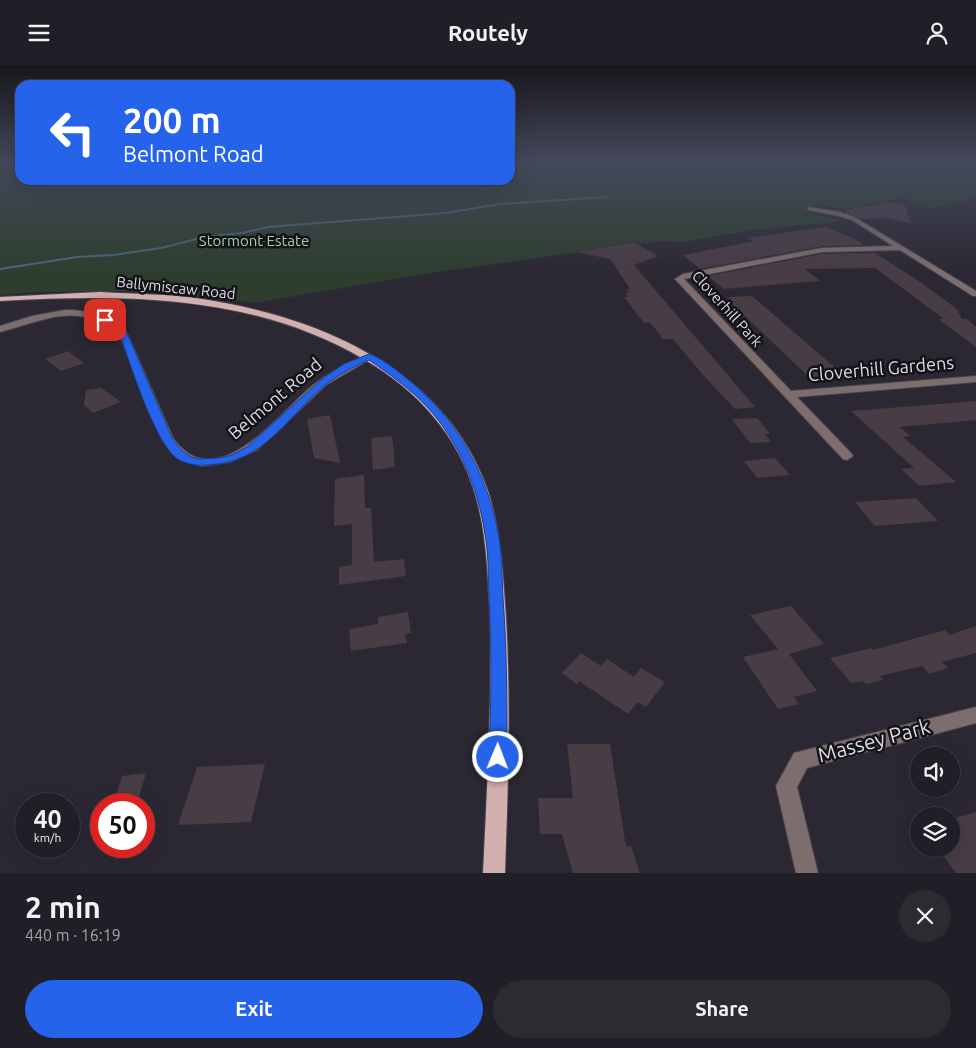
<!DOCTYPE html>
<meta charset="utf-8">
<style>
body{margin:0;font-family:Ubuntu,sans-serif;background:#2d2b32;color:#f1f3f6;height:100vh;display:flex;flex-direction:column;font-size:19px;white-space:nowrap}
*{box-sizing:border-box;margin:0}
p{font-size:16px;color:#a2a2a7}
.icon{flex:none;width:28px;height:28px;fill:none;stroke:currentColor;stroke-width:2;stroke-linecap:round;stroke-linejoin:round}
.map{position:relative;height:808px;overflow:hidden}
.side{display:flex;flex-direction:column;background:#201e26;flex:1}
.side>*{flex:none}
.top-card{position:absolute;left:15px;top:15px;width:500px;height:105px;border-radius:15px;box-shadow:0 5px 20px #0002,0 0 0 1px #3d3c43;background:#2563eb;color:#fff;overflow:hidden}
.fabs{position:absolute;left:910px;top:682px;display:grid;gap:10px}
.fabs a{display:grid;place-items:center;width:50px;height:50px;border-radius:50%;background:#201e26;box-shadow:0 5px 20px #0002,0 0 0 1px #3d3c43;font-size:25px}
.speed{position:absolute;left:15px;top:728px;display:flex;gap:10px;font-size:25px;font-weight:700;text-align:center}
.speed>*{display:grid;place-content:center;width:65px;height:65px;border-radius:50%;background:#201e26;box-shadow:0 5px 20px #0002,0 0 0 1px #3d3c43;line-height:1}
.speed small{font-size:12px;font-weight:400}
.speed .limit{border:8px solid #d22;background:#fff;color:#111}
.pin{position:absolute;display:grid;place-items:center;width:42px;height:42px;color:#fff;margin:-21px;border-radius:10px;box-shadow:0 2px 8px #0006}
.me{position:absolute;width:55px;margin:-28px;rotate:1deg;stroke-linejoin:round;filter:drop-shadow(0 0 4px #0008)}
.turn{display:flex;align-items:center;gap:18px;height:105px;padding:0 25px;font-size:22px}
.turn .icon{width:65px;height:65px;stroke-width:2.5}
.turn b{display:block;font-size:35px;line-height:42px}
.round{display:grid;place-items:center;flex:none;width:52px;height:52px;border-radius:26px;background:#2d2b32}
.headline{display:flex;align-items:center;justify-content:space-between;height:85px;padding:0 25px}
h1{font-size:30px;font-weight:600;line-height:38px}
.action{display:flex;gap:10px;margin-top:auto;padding:10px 25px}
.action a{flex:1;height:58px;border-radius:30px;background:#2563eb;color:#fff;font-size:20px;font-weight:600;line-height:58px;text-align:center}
.action a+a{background:#2d2b32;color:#f1f3f6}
header{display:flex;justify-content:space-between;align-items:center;height:65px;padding:0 25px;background:#201e26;font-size:22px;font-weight:600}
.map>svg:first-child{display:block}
.green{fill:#2d3e2f}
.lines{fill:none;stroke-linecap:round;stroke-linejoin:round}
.stream{fill:#49677a;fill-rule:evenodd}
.building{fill:#483c45}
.minor-casing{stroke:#47454f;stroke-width:2}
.major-casing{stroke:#47454f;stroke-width:2}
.minor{fill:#7e6d6d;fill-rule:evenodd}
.major{fill:#d2b0af;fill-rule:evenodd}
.route{fill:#2563eb;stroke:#184099}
.labels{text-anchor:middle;stroke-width:5;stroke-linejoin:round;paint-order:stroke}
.far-park-label{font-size:15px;fill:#a3d1a6;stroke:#131217}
.far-street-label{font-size:15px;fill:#dddce4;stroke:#131217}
.street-label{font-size:18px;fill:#dddce4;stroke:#131217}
.near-street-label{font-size:21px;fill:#dddce4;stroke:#131217}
</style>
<header><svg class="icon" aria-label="menu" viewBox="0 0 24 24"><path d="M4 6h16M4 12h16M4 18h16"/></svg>Routely<svg class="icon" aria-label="person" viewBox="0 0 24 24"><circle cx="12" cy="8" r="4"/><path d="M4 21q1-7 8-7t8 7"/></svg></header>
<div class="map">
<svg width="976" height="808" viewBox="0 0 976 808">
<rect width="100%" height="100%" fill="#2b2833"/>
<path class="green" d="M0,95H20V115H510V95H976V133L930,143L902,133L847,144L814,140L806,147L844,156L755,165L681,177L662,176L640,179L635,176L578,187L431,208L254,238L157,226L37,227L0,230Z"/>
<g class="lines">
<path class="stream" d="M606,131L607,133L500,140L446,149L268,163L242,169L204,173L161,184L113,191L77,193L0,205V203L77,191L113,189L161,182L204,171L242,167L268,161L446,147L500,138Z"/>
</g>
<path class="building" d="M888,137L904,139L912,159L888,153L861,154L846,147V145Z
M825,162L853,173L864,180L822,181L700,204L683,190L754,176L747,173Z
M634,177L658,191L634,200L755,342L735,344L703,310L673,274H663L650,257L644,258L624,232H628L625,228H629L626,224H630L610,194L576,187Z
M875,188L925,220H924L957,244L962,254H967L976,262V282L938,254H944L875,203L805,204L820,216L724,224L708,211L822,189Z
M752,231L839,306H836L840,310L809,312L731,238H733L728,232Z
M68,286L84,298L61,306L45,294Z
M101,323L121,337L93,348L84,340L86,325Z
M976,336V355L899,362L911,371L903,372L956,417L920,421L901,404L914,403L851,346Z
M330,350L340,398L314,393L307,354Z
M757,353L770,369H765L771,377L750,378L732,354Z
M392,371L395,402L373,405L371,373Z
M775,393L790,410L757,413L744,396Z
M364,410L365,443H371L374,497L404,494L406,511L339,520V502L352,500V459L334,461L335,414Z
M916,433L938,456L875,461L855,437Z
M791,541L824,579L789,589L817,626L794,632L799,639L778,644L743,592L778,584L750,550Z
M408,547L411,568L405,569L407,578L351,586L349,564L378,559V552Z
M976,561V588L942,597L948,603L929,609L922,601L880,611L883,615L866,619L863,616L851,618L830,593L872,583L873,585L945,565L950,570Z
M581,588L601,601L607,594L634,612L641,603L665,617L646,642L638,637L628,649L579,616L577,619L562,608Z
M567,679H610L626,782L631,781L640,808H573L562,769H540L538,733H573Z
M265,699L251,757L178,760L197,702Z
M146,708L137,739H113L122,711Z
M976,747V808H956L938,784H951V754Z"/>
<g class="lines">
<defs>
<path id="minor" d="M809,142L840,147L856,153L976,226V231H973L900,185L822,187L684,214L791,326L976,311V317L797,332L851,388L853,391L847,395L843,394L675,214L683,209L822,183L893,181L852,155L839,151L807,145Z
M65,245C90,245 108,251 127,268L173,373C216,434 279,348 312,321C328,308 347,298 366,290H372L374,292L326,320L257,385L230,397L202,401L180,395L171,387L161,373L120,271C79,235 46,255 0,267V261L32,251Z
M976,642V658L807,703L797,722L818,808H796L776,721L794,688Z"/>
<path id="major" d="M100,227C134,229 169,229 202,234C320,252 446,305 488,426C501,466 503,510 506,552C511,638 508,723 505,808H483C487,724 492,639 490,555C488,513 487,469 475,429C458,370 417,325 365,295C254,229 125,229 0,236V232Z"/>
</defs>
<use href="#minor" class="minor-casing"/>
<use href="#major" class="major-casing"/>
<use href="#minor" class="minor"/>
<use href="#major" class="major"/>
</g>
<linearGradient id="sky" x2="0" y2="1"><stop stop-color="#18161c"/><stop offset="0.46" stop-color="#44485b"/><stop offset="1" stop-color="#44485b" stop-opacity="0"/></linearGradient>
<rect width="976" height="208" fill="url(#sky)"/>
<path class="route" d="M102,253C113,252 120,261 127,268L172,373L181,385L191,392L200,394L219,393L232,390L247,382L322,314L344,299L369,289C385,294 406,313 419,324C461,362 488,412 498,468C502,489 502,511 503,533C507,586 507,639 507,692L504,698L498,701L492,698L489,692C491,639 492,586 489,533C488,512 489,490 485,469C478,423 459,377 428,343C411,324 389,309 369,295C355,301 341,308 329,317C287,350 266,398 207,400C196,401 179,398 172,389C150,363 132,303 120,270L113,262L102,256Z"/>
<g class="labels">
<g class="far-park-label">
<text x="254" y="181">Stormont Estate</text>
</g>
<g class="far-street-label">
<text transform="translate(176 223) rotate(6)" y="5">Ballymiscaw Road</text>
<text transform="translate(727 244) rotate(48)" y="5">Cloverhill Park</text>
</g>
<g class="street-label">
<text transform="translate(881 304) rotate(-5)" y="6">Cloverhill Gardens</text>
<text transform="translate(275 334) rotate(-40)" y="6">Belmont Road</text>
</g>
<g class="near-street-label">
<text transform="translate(874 676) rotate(-15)" y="7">Massey Park</text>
</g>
</g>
</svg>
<div class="fabs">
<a><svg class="icon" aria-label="sound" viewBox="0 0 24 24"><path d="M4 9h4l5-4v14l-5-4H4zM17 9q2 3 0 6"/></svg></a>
<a><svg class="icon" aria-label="layers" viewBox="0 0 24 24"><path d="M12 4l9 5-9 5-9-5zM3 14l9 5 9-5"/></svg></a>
</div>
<div class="speed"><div>40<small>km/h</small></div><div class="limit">50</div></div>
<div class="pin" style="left:105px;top:255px;background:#d93025"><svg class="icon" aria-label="arrive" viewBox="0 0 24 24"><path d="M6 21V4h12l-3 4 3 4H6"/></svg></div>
<svg class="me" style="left:498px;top:692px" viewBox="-20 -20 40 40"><circle r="17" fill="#2563eb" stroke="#fff" stroke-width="3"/><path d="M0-11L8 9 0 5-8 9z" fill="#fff"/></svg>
<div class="top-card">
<div class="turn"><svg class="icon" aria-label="left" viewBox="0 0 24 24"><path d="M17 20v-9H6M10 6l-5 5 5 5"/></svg><div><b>200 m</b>Belmont Road</div></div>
</div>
</div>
<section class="side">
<div class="headline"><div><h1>2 min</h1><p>440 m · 16:19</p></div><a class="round"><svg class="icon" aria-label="close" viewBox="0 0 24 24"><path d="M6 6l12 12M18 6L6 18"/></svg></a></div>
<div class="action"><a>Exit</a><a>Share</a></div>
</section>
